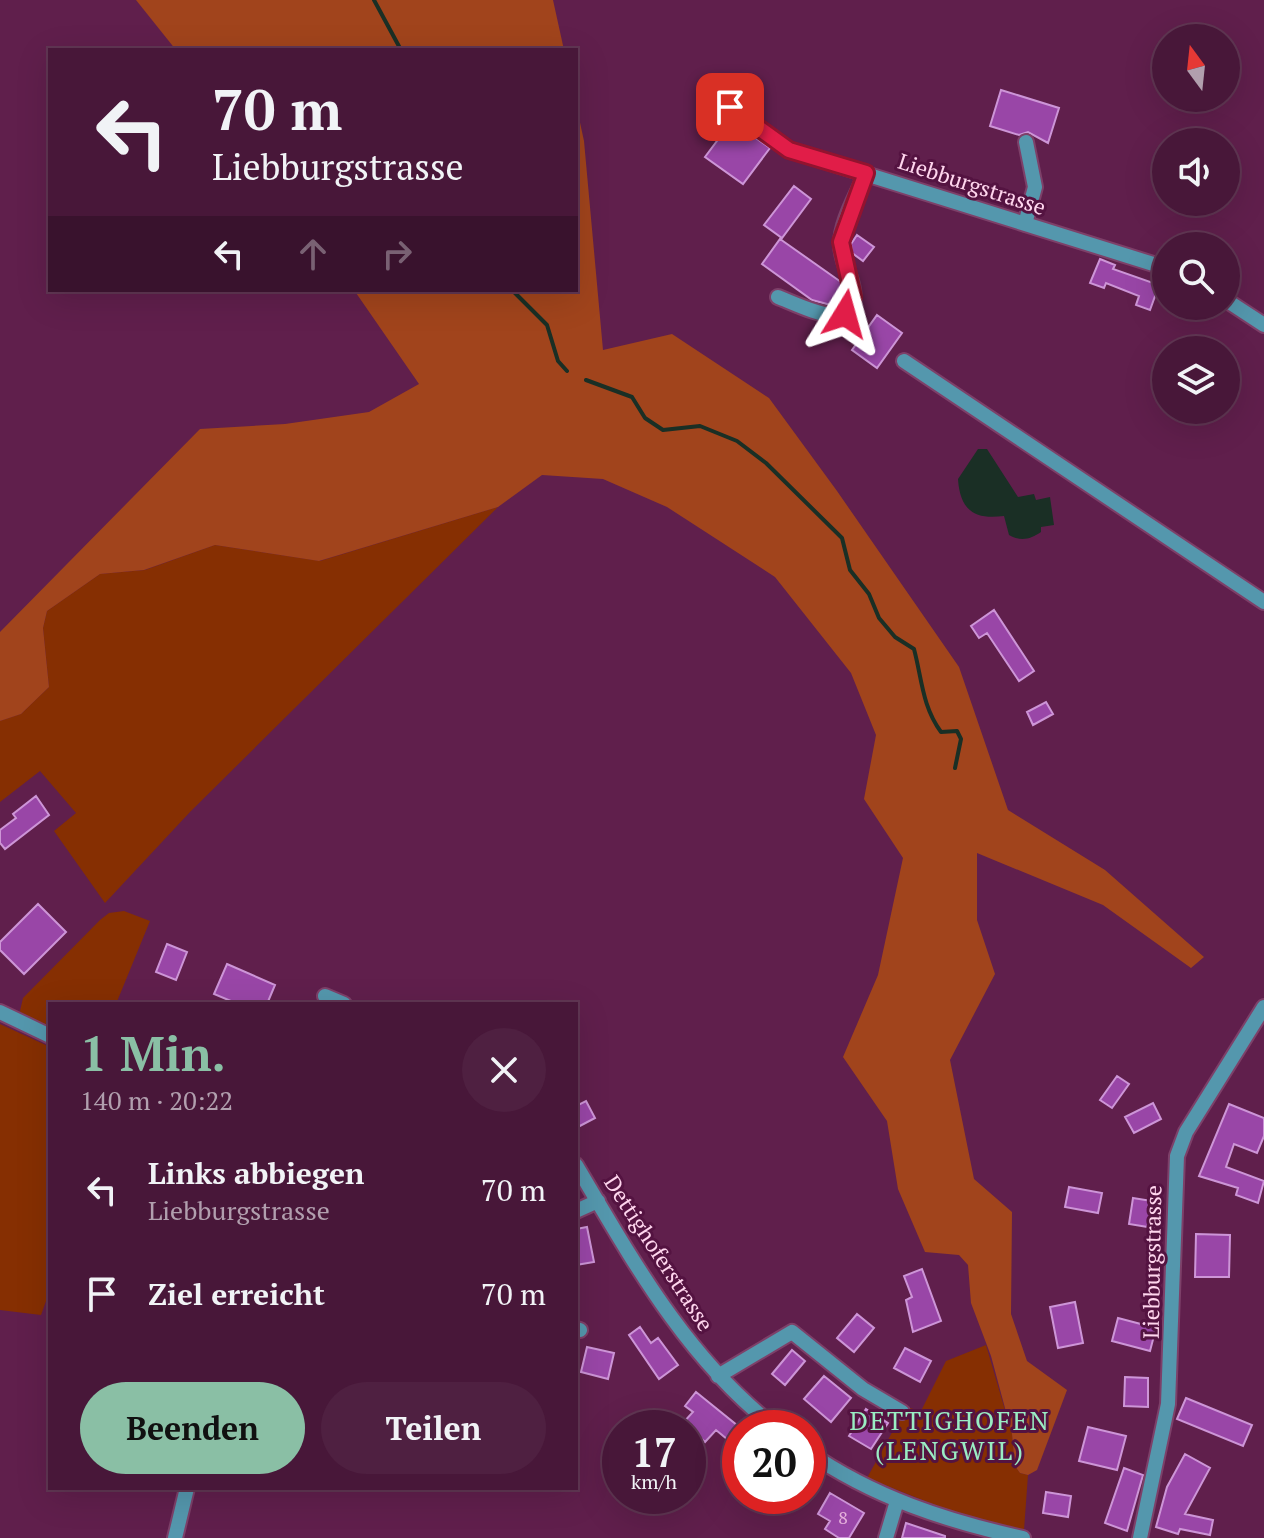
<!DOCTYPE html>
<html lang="de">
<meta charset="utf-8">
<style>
body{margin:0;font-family:"PT Serif",serif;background:#4f2041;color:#f1f3f6;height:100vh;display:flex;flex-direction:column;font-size:30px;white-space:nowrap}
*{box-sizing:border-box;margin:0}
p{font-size:26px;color:#b19fae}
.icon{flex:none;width:44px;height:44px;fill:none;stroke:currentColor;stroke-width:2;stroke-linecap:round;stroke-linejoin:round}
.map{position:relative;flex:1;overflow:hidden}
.details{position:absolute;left:48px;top:1002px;width:530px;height:488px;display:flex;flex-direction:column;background:#481739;border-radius:0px;box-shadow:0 8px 32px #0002,0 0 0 2px #603653}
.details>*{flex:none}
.top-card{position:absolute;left:48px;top:48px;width:530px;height:244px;border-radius:0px;box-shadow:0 8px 32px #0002,0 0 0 2px #603653;background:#481739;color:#f1f3f6;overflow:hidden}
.needle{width:52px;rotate:345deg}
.fabs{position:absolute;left:1152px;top:24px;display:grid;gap:16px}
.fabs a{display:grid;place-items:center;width:88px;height:88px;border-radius:50%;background:#481739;box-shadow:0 8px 32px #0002,0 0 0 2px #603653;font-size:40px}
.speed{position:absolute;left:602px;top:1410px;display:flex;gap:16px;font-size:40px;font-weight:700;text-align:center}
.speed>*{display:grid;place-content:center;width:104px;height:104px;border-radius:50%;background:#481739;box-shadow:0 8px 32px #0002,0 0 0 2px #603653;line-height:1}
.speed small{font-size:20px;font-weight:400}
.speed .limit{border:12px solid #d22;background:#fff;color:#111}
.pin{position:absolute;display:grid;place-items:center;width:68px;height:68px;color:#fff;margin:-34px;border-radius:16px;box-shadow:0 4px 12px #0006}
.me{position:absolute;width:88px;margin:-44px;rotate:8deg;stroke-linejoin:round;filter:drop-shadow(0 0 6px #0008)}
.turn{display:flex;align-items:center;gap:28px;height:168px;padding:0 32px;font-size:36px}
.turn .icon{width:104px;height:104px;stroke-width:2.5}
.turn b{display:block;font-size:56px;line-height:68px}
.lanes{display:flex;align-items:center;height:76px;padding:0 32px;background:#0003;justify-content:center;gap:40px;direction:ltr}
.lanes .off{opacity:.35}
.round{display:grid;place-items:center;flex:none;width:84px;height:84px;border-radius:42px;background:#4f2041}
.head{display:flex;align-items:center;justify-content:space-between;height:136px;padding:0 32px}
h1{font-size:48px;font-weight:700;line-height:60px;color:#8abfa5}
.cta{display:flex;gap:16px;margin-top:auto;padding:16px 32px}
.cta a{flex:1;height:92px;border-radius:48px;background:#8abfa5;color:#111;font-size:32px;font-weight:700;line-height:92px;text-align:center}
.cta a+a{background:#4f2041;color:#f1f3f6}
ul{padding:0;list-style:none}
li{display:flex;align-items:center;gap:24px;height:104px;padding:0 32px}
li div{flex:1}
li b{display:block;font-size:30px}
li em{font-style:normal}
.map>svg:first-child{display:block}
.green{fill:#862f02}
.forest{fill:#a1441c}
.water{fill:#1a2f25}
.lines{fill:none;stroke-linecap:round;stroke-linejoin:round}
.stream{stroke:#1a2f25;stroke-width:4}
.building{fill:#9946a7;stroke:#cd95d7;stroke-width:2}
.minor-casing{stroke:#7d4069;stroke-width:18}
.minor{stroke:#5497ad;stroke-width:14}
.route-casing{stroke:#92132f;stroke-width:20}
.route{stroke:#e11d48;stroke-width:14}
.labels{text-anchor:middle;stroke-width:6;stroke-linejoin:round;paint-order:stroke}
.number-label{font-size:18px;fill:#e6b2dc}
.street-label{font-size:22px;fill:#ffd6ee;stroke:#541341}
.quarter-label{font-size:26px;letter-spacing:2px;fill:#9aedc3;stroke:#541341}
</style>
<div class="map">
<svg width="1264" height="1538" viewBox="0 0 1264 1538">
<rect width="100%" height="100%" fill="#601f4c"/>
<path class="green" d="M498,507L190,812L105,903L54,831L76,813L40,771L0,802V721L21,714L49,687L43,628L47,611L100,574L145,570L215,545L320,561Z
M124,911L150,921L116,1004H50V1029L22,1016L20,1011L23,998L100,920L109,913Z
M0,1024L50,1047V1290L41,1315L0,1310Z
M986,1345L1012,1434L1015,1466L1020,1473L1028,1475L1024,1530L955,1513L867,1478L906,1407L921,1411L946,1361Z"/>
<path class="forest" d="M136,0H553L564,50H176Z
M576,104L584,141L603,350L672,334L769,398L837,491L959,667L1008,810L1105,870L1204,957L1191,968L1103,905L977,853V920L995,974L950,1060L974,1179L1012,1212L1011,1314L1027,1361L1067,1390L1037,1470L1028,1475L1020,1473L1015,1466L1012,1434L991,1356L971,1303L968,1265L959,1255L925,1252L898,1189L887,1121L843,1057L878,975L903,858L864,799L876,735L851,673L775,577L667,507L603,479L542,475L498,507L319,561L215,545L144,570L100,574L47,611L43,628L49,687L21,714L0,721V632L200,429L285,424L369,412L419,384L354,290H576Z"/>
<path class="water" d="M978,449H987L1018,497L1034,494L1036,500L1050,497L1054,525L1041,527V532C1031,539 1021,542 1009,535L1004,516C974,520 960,510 958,479Z"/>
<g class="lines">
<path class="stream" d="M374,0L401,50
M512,290L547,325L558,361L567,371
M586,380L632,397L645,418L663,430L700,426L737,441L766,463L842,538L850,570L869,594L879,618L895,637L914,649C922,679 922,706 941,732L957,731L961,739L955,768"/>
</g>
<path class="building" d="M1001,90L1059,108L1048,143L1028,132L1019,135L990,126Z
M732,121L770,148L743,184L705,157Z
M794,186L811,199L782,238L764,225Z
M857,235L874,247L863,261L852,253L851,244Z
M780,239L841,282L842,289L831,305L812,300L762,264Z
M1100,259L1115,265L1113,269L1159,285L1150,310L1136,305L1139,296L1106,283L1104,288L1090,283Z
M877,315L902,333L877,368L852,350Z
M994,610L1034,671L1019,681L987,633L979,638L971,626Z
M1046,702L1053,714L1033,725L1027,712Z
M36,796L49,815L5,849L0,843V830L16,818L13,814Z
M38,904L66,932L24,974L0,950V942Z
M167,944L187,952L176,980L156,972Z
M227,964L275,985L267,1004H238L214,994Z
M1117,1076L1129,1084L1112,1108L1100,1100Z
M586,1101L595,1118L576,1128V1106Z
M1153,1103L1161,1119L1134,1133L1125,1117Z
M1229,1104L1264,1118V1136L1257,1153L1234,1144L1226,1167L1264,1181L1258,1203L1236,1195L1238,1188L1199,1176Z
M1069,1187L1102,1193L1098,1213L1065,1207Z
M1133,1198L1158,1202L1154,1228L1129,1224Z
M587,1227L594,1262L576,1265V1229Z
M1196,1234L1230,1235L1229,1277H1195Z
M922,1269L941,1321L913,1332L906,1300L912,1297L904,1276Z
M1075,1302L1083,1343L1058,1348L1050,1307Z
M857,1314L874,1328L854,1352L837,1338Z
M1118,1318L1156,1328L1150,1351L1112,1341Z
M640,1327L651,1343L658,1338L678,1365L659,1379L629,1335Z
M587,1347L614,1353L608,1379L581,1372Z
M905,1348L931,1361L920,1382L894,1368Z
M792,1350L805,1361L785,1385L772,1374Z
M824,1376L851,1398L831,1422L804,1399Z
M1125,1377L1148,1378V1407L1124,1406Z
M696,1392L738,1426L727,1439L716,1430L705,1442L683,1423L693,1412L685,1406Z
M1186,1398L1252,1425L1243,1446L1177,1419Z
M866,1409L888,1423L871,1449L849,1436Z
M1088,1427L1126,1436L1117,1470L1079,1461Z
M1185,1454L1210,1468L1185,1514L1213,1520L1210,1535L1180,1529L1178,1534L1156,1527L1167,1487Z
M1124,1468L1143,1475L1127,1531L1105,1523Z
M1046,1492L1071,1496L1068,1517L1043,1513Z
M830,1493L864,1513L849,1538H839L825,1529L830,1521L818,1514Z
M906,1523L945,1536V1538H902Z"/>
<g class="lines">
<defs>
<path id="minor" d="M730,107L789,150L1166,268
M1025,224L1035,187L1026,142
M778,297C804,307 868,341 851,281C847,269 841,257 841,244C841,221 858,194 866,173
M1226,300L1264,325
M904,361L1264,602
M325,996L344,1004
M0,1012L50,1036
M576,1165C633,1261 686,1358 776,1428
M576,1211L598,1201
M576,1329L580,1330
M718,1376L792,1332L863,1389L902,1412
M808,1452C873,1497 946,1521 1023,1538
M175,1538L187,1488
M886,1538L897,1501
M1140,1538L1168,1404L1177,1156L1186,1132L1264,1007"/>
</defs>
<use href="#minor" class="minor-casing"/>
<use href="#minor" class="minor"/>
</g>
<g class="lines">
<defs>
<path id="route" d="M730,107L789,150L866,173L841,242L853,297L845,314"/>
</defs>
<use href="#route" class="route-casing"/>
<use href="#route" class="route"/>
</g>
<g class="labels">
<g class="number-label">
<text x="843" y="1524">8</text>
</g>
<g class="street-label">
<text transform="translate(972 184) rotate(18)" y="8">Liebburgstrasse</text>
<text transform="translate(659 1253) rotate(57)" y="8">Dettighoferstrasse</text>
<text transform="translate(1152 1262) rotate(-89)" y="8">Liebburgstrasse</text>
</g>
<g class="quarter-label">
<text x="950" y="1430">DETTIGHOFEN<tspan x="950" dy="30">(LENGWIL)</tspan></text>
</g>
</g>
</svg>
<div class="fabs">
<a><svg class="needle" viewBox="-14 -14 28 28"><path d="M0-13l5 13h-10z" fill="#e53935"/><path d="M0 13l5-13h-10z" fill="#b19fae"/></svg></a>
<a><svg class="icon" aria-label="sound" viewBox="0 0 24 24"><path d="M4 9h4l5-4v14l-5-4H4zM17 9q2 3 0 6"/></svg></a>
<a><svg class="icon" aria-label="search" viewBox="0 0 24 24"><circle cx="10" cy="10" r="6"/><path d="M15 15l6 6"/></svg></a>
<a><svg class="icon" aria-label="layers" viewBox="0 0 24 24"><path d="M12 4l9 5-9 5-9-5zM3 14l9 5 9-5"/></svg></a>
</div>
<div class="speed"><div>17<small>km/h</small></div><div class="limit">20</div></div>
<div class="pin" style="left:730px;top:107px;background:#d93025"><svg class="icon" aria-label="arrive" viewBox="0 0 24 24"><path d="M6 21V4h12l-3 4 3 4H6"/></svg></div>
<svg class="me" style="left:845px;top:314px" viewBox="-20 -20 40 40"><path d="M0-17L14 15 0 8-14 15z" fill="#e11d48" stroke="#fff" stroke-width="4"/></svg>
<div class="top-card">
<div class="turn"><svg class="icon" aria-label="left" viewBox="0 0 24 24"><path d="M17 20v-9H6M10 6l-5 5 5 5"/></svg><div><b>70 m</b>Liebburgstrasse</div></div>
<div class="lanes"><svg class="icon" aria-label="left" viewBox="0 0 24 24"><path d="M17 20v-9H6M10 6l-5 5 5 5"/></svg><svg class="icon off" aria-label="ahead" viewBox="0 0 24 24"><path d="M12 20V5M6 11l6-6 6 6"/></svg><svg class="icon off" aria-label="right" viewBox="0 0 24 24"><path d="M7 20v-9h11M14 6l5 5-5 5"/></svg></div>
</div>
<section class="details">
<div class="head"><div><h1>1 Min.</h1><p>140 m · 20:22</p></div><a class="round"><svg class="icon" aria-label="close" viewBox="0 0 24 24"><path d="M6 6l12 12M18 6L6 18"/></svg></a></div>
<ul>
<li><svg class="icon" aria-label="left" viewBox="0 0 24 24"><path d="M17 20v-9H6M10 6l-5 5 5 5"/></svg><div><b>Links abbiegen</b><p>Liebburgstrasse</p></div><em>70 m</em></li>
<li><svg class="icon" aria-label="arrive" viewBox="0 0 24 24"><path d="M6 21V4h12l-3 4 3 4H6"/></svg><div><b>Ziel erreicht</b></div><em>70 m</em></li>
</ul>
<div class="cta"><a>Beenden</a><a>Teilen</a></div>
</section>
</div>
